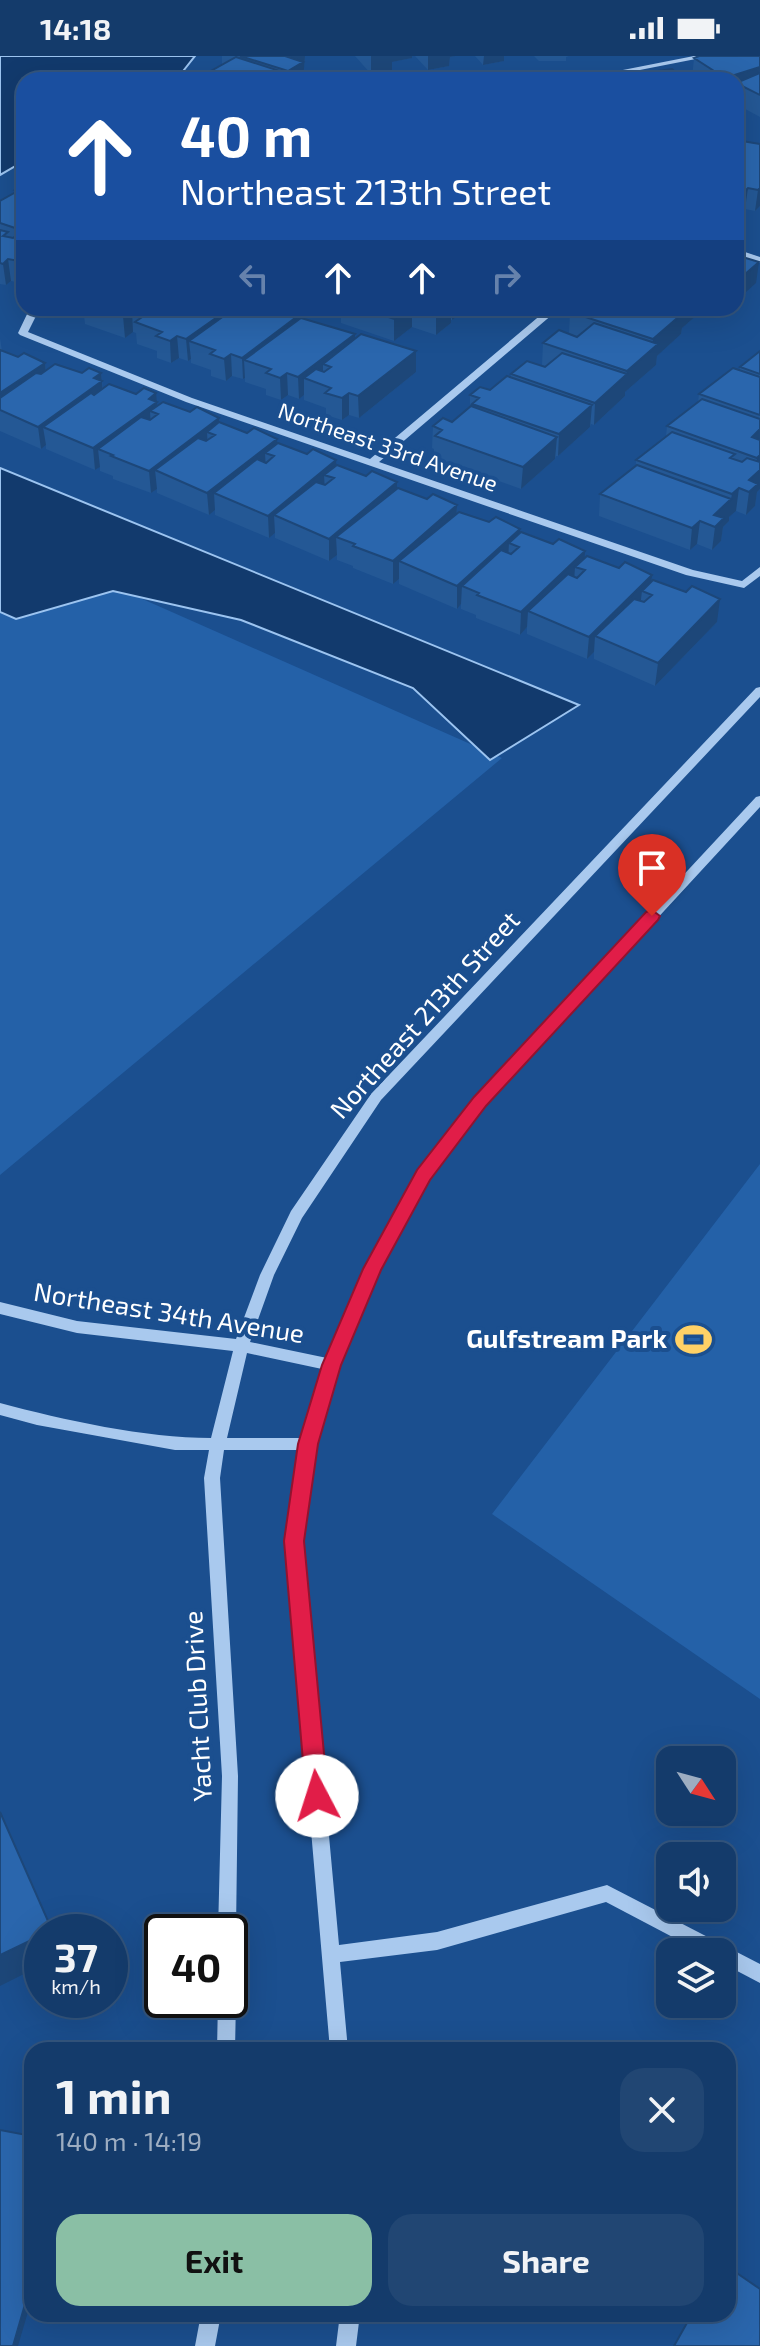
<!DOCTYPE html>
<meta charset="utf-8">
<style>
body{margin:0;font-family:"Exo 2",sans-serif;background:#214673;color:#f1f3f6;height:100vh;display:flex;flex-direction:column;font-size:30px;white-space:nowrap}
*{box-sizing:border-box;margin:0}
p{font-size:26px;color:#9dadc1}
.icon{flex:none;width:44px;height:44px;fill:none;stroke:currentColor;stroke-width:2;stroke-linecap:round;stroke-linejoin:round}
.map{position:relative;flex:1;overflow:hidden}
.details{position:absolute;left:24px;top:1986px;width:712px;height:280px;display:flex;flex-direction:column;background:#143b6b;border-radius:24px;box-shadow:0 8px 32px #0002,0 0 0 2px #33557e}
.details>*{flex:none}
.hud{position:absolute;left:16px;top:16px;width:728px;height:244px;border-radius:24px;box-shadow:0 8px 32px #0002,0 0 0 2px #33557e;background:#1a4fa0;color:#fff;overflow:hidden}
.needle{width:52px;rotate:126deg}
.buttons{position:absolute;left:656px;top:1690px;display:grid;gap:16px}
.buttons a{display:grid;place-items:center;width:80px;height:80px;border-radius:16px;background:#143b6b;box-shadow:0 8px 32px #0002,0 0 0 2px #33557e;font-size:40px}
.speed{position:absolute;left:24px;top:1858px;display:flex;gap:16px;font-size:40px;font-weight:700;text-align:center}
.speed>*{display:grid;place-content:center;width:104px;height:104px;border-radius:50%;background:#143b6b;box-shadow:0 8px 32px #0002,0 0 0 2px #33557e;line-height:1}
.speed small{font-size:20px;font-weight:400}
.speed .limit{border:4px solid #111;border-radius:12px;background:#fff;color:#111}
.pin{position:absolute;display:grid;place-items:center;width:68px;height:68px;color:#fff;margin:-82px -34px;border-radius:50% 50% 50% 0;rotate:-45deg;box-shadow:0 0 8px #0007}
.pin .icon{rotate:45deg}
.me{position:absolute;width:88px;margin:-44px;rotate:355deg;stroke-linejoin:round;filter:drop-shadow(0 0 6px #0008)}
.turn{display:flex;align-items:center;gap:28px;height:168px;padding:0 32px;font-size:36px}
.turn .icon{width:104px;height:104px;stroke-width:2.5}
.turn b{display:block;font-size:56px;line-height:68px}
.lanes{display:flex;align-items:center;height:76px;padding:0 32px;background:#0003;justify-content:center;gap:40px;direction:ltr}
.lanes .off{opacity:.35}
.round{display:grid;place-items:center;flex:none;width:84px;height:84px;border-radius:24px;background:#214673}
.overview{display:flex;align-items:center;justify-content:space-between;height:136px;padding:0 32px}
h1{font-size:48px;font-weight:700;line-height:60px}
.primary-button{display:flex;gap:16px;margin-top:auto;padding:16px 32px}
.primary-button a{flex:1;height:92px;border-radius:24px;background:#8abfa5;color:#111;font-size:32px;font-weight:700;line-height:92px;text-align:center}
.primary-button a+a{background:#214673;color:#f1f3f6}
.status{display:flex;justify-content:space-between;align-items:center;height:56px;padding:0 40px;background:#143b6b;direction:ltr}
.status svg{height:22px;fill:currentColor}
.map>svg:first-child{display:block}
.green{fill:#2461a8}
.water{fill:#123a6d;stroke:#9cc4f0;stroke-width:2}
.lines{fill:none;stroke-linecap:round;stroke-linejoin:round}
.minor{fill:#a9c9ee;fill-rule:evenodd}
.wall{fill:#245895}
.shaded-wall{fill:#1d4779}
.building{fill:#2a66ad;stroke:#1d4779;stroke-width:2}
.route{fill:#e11d48;stroke:#92132f;stroke-width:2}
.labels{text-anchor:middle;stroke-width:8;stroke-linejoin:round;paint-order:stroke}
.far-street-label{font-size:22px;fill:#fff;stroke:#1b4f8f}
.street-label{font-size:26px;fill:#fff;stroke:#1b4f8f}
.poi-label{font-size:26px;font-weight:bold;fill:#fff;stroke:#1b4f8f;text-anchor:end}
</style>
<div class="status"><b>14:18</b><svg viewBox="0 0 49 12"><path d="M0 12V9h3v3zM5 12V6h3v6zM10 12V3h3v9zM15 12V0h3v12zM26 1h20v11H26zM47 4h2v5h-2z"/></svg></div>
<div class="map">
<svg width="760" height="2290" viewBox="0 0 760 2290">
<rect width="100%" height="100%" fill="#1b4f8f"/>
<path class="green" d="M0,480L502,702L0,1119Z
M760,1108V1643L492,1458Z"/>
<path class="water" d="M0,0H195L180,19L170,24H24V105L0,119Z
M0,412L579,649L490,704L413,632L241,564L113,535L16,563L0,556Z"/>
<g class="lines">
<path class="minor" d="M694,0H711L589,24H572Z
M736,193L760,201V207L736,199Z
M30,252H40L28,276L192,342L370,403L549,252H560L379,406L693,514L742,525L760,511V520L744,532L686,519L186,346L20,279L18,277Z
M760,631V641L381,1044L302,1162L274,1219L250,1286L327,1302L365,1213L418,1115L475,1043L756,741L760,740V751L485,1049L428,1122L379,1213L338,1309L316,1388L302,1485L339,1889L437,1876L607,1829L760,1908V1927L722,1907V1896H701L606,1846L437,1894L340,1906L348,1994H330L286,1485L299,1394H224L220,1422L238,1720L236,1876L230,1883V1876H218L222,1720L204,1422L209,1394H175L37,1369L0,1359V1347C64,1364 145,1382 211,1382L233,1295L77,1277L0,1258V1246L77,1265L236,1283L260,1219L291,1155L371,1038L756,632ZM247,1297L322,1313L302,1382H227Z
M230,1936L233,1938L236,1944L235,1994H217L218,1944H230Z
M201,2258H221L215,2290H195Z
M340,2258H360L356,2290H336Z"/>
</g>
<path class="wall" d="M222,0H305L303,22L306,24H199L202,23V20L222,9Z
M355,0H412V2L392,6V14L371,18Z
M415,0H455L450,1L449,10L428,14Z
M475,0H504V5L483,9Z
M534,0H569L566,1V5H539Z
M760,0V61L736,48V24H695L692,22L694,2Z
M650,16L683,24H649Z
M760,88V150L755,155L745,153L741,157L736,156V91Z
M24,129V225L21,227L11,225L6,229L0,228V145L15,137V134Z
M83,252H278L299,259V263L355,283L416,316L359,362L349,359L342,364L326,359V352L304,344V339L299,343L288,339L281,344L266,339V333L245,326V322L243,323L232,320L226,325L211,320V314L191,307V303L188,305L179,302L171,307L157,302V295L137,288L136,277L133,276L125,282L85,268Z
M341,252H468L452,264H451V267L436,279L412,271L394,285L341,267Z
M576,252H705L682,272L681,278L657,300L656,309L625,336V340L594,369L591,368L590,371L558,400H556L555,403L521,433L434,402V393L432,392L433,370L452,366L470,351V339L490,334L511,321V318L545,311V310L542,309L543,287L569,278L570,256Z
M0,282L2,295L18,301L45,307L46,315L82,317H101L103,332L157,349L219,362L220,367L307,398L336,404V409L366,420L397,426V433L427,443L457,449V458L520,478L651,526L717,566L655,630L594,603V596L587,603L527,578V571L520,579L476,562V559L461,553V548L457,553L399,528V523L393,528L353,512V510L337,504V499L329,505L275,482V477L269,482L215,459V454L209,459L157,437V433L151,437L113,423V420L100,415V411L95,414L46,393V389L41,393L0,375Z
M760,295V433L757,436L755,450L746,459L736,455L729,461V465L723,471L721,485L712,494L697,488L690,494L599,460L600,438L636,410V404L666,380L667,370L698,346L699,338L740,314V311Z"/>
<path class="shaded-wall" d="M291,0H305L303,24H289L288,1Z
M371,0H412V2L392,6V14L371,18Z
M428,0H455L450,1L449,10L428,14Z
M484,0H504V5L483,9Z
M760,11V30L736,27V30V24H725V22Z
M748,132L745,153L741,157L744,136Z
M760,132V150L755,155L758,134Z
M24,192V225L21,227L19,205L20,196Z
M8,203L11,225L6,229L3,208Z
M759,206L756,227L736,245V226Z
M149,252H181L163,255L155,252L156,269L142,268L141,258Z
M230,252H247L189,285L191,303L188,305L186,283Z
M409,252H412V271L394,285V263Z
M442,252H451V267L436,279V257Z
M452,252H468L452,264Z
M683,252H705L682,272L681,278L657,300L656,309L625,336V340L594,369L595,347L626,319L627,315L652,293L653,283L681,259V253Z
M132,254L133,276L125,282L123,260Z
M299,259L300,281L244,304L245,322L243,323L242,302Z
M355,278V300L331,311L323,308V324L304,322V339L299,343L298,321Z
M177,280L179,302L171,307L170,285Z
M416,295V316L359,362L358,340Z
M231,298L232,320L226,325L224,303Z
M45,307L47,329L0,354V337Z
M101,317L104,347L43,371L46,389L41,393L38,371Z
M287,317L288,339L281,344L280,322Z
M156,337L158,358L150,355L151,373L113,399L98,393L100,411L95,414L93,392Z
M349,337V359L342,364V342Z
M592,349L590,371L558,400L559,378Z
M219,362L221,384L215,379L207,376L208,394L155,414L157,433L151,437L149,415Z
M760,373V393L752,381Z
M557,381L555,403L521,433L523,411Z
M277,383L278,405L274,400L265,397L266,415L214,437L215,454L209,459L207,437Z
M760,399V433L757,436L755,450L746,459L749,436V424L755,419L757,402Z
M336,404L337,427L334,422L324,419L325,436L274,459L275,477L269,482L268,460Z
M397,426V448L336,481L337,499L329,505V483Z
M739,432L736,455L729,461V465L723,471L721,485L712,494L715,471L714,459L731,443L732,438Z
M457,449L456,472L399,505V523L393,528V505Z
M700,465L697,488L690,494L692,472Z
M520,473L519,491L509,487L508,505L462,530L461,548L457,553V530Z
M585,495L584,514L575,511L574,526L528,555L527,571L520,579L521,556Z
M652,519L650,538L642,535L640,551L595,580L594,596L587,603L589,581Z
M720,543L717,566L655,630L658,607Z
M42,1879V1909L0,1930V1899Z
M32,2224V2242L18,2290H13Z"/>
<path class="building" d="M240,0H291L288,1L303,6L288,15Z
M699,0H760V11L725,22L694,2Z
M236,1L283,16L278,19L287,21L291,18L306,23L305,24H215L202,20Z
M672,13L683,24H655H657L650,16Z
M760,17V39L736,27Z
M619,20L622,24L596,23Z
M557,21L560,24H535Z
M742,85L760,88V132L758,134L748,132L744,136L736,134V91Z
M24,129V137L15,134Z
M16,136L24,139V175L0,167V145Z
M0,174L8,176L3,180L13,182L18,178L24,180V192L20,196L24,197V201L19,205L8,203L3,208L0,207Z
M736,199L759,206L736,226Z
M100,252H149L141,258L132,254L123,260Z
M155,252H230L186,283L177,280L170,285L156,280L162,276L135,266L148,257L156,260L163,255Z
M235,252H278L299,259L242,302L231,298L224,303L210,298L215,294L189,285Z
M362,252H409L394,263Z
M421,252H442L436,257Z
M576,252H668L683,257L653,283L570,256Z
M301,262L355,278L298,321L287,317L280,322L266,317L271,313L244,304Z
M594,267L658,288L627,315L543,287L559,274L577,281Z
M361,278L416,295L358,340L349,337L342,342L325,337L331,332L304,322L316,313L324,316L331,311L323,308Z
M0,294L18,301L24,297L45,307L0,337Z
M760,295V318L740,311Z
M562,297L627,318L595,347L511,318L527,305L545,311Z
M55,308L82,317L89,312L101,317L94,322L102,325L38,371L0,354V342L36,317L41,318Z
M733,312L760,321V359L699,338Z
M507,320L592,349L559,378L472,348L479,342L470,339L480,331L490,334Z
M109,328L136,338L144,332L156,337L149,343L157,346L93,392L43,371L91,337L94,339Z
M702,343L760,363V373L752,381L760,384V399L757,402L667,370Z
M163,346L190,356L197,351L219,362L149,415L111,400L113,399L98,393L141,361L150,364L158,358L150,355Z
M471,350L557,381L523,411L435,380L442,374L433,370L443,362L452,366Z
M219,366L247,377L254,372L277,383L207,437L155,414L198,382L206,385L215,379L207,376Z
M672,376L735,398L730,402L742,406L747,402L760,406V414L749,424L758,428L749,436L739,432L732,438L636,404Z
M278,387L307,398L313,393L336,404L268,460L214,437L257,403L266,407L274,400L265,397Z
M337,409L366,420L372,415L397,426L329,483L274,459L316,426L325,429L334,422L324,419Z
M637,409L731,443L714,459L724,462L715,471L700,465L692,472L600,438Z
M398,432L427,443L433,438L457,449L393,505L353,490L355,488L336,481Z
M459,456L489,466L496,461L520,473L457,530L399,505Z
M521,476L553,488L559,483L585,495L521,556L477,539L479,537L462,530L501,494L511,498L519,491L509,487Z
M587,500L619,512L625,506L652,519L589,581L528,555L568,518L577,522L585,514L575,511Z
M653,524L686,536L692,530L720,543L658,607L595,580L634,543L644,546L652,539L642,535Z
M0,1756L52,1874L48,1876H42V1879L0,1899Z
M0,2074L32,2080V2224L13,2290H0Z
M728,2211L760,2233V2290H674L692,2258H728Z"/>
<path class="route" d="M652,854L660,860L658,864L486,1050L430,1124L381,1214L341,1309L318,1388L304,1485L328,1740L324,1747L317,1750L309,1747L306,1740L284,1485L298,1388L322,1309L363,1213L417,1114L474,1041L646,856Z"/>
<defs>
<symbol id="stadium-bare" viewBox="-9 -9 18 18"><path d="M0-5a6.5 5 0 1 0 0 10a6.5 5 0 1 0 0-10ZM-3.5-1.8h7v3.6h-7Z" fill="#ffd166" stroke="#1b4f8f" stroke-width="2.5" paint-order="stroke"/></symbol>
</defs>
<g fill-rule="evenodd">
<use href="#stadium-bare" x="668" y="1258" width="51" height="51"/>
</g>
<g class="labels">
<g class="far-street-label">
<text transform="translate(388 391) rotate(19)" y="8">Northeast 33rd Avenue</text>
</g>
<g class="street-label">
<text transform="translate(425 959) rotate(-48)" y="9">Northeast 213th Street</text>
<text transform="translate(169 1257) rotate(9)" y="9">Northeast 34th Avenue</text>
<text transform="translate(198 1650) rotate(-93)" y="9">Yacht Club Drive</text>
</g>
<g class="poi-label">
<text x="667" y="1292">Gulfstream Park</text>
</g>
</g>
</svg>
<div class="buttons">
<a><svg class="needle" viewBox="-14 -14 28 28"><path d="M0-13l5 13h-10z" fill="#e53935"/><path d="M0 13l5-13h-10z" fill="#9dadc1"/></svg></a>
<a><svg class="icon" aria-label="sound" viewBox="0 0 24 24"><path d="M4 9h4l5-4v14l-5-4H4zM17 9q2 3 0 6"/></svg></a>
<a><svg class="icon" aria-label="layers" viewBox="0 0 24 24"><path d="M12 4l9 5-9 5-9-5zM3 14l9 5 9-5"/></svg></a>
</div>
<div class="speed"><div>37<small>km/h</small></div><div class="limit">40</div></div>
<div class="pin" style="left:652px;top:860px;background:#d93025"><svg class="icon" aria-label="arrive" viewBox="0 0 24 24"><path d="M6 21V4h12l-3 4 3 4H6"/></svg></div>
<svg class="me" style="left:317px;top:1740px" viewBox="-20 -20 40 40"><circle r="19" fill="#fff"/><path d="M0-13L10 11 0 6-10 11z" fill="#e11d48"/></svg>
<div class="hud">
<div class="turn"><svg class="icon" aria-label="ahead" viewBox="0 0 24 24"><path d="M12 20V5M6 11l6-6 6 6"/></svg><div><b>40 m</b>Northeast 213th Street</div></div>
<div class="lanes"><svg class="icon off" aria-label="left" viewBox="0 0 24 24"><path d="M17 20v-9H6M10 6l-5 5 5 5"/></svg><svg class="icon" aria-label="ahead" viewBox="0 0 24 24"><path d="M12 20V5M6 11l6-6 6 6"/></svg><svg class="icon" aria-label="ahead" viewBox="0 0 24 24"><path d="M12 20V5M6 11l6-6 6 6"/></svg><svg class="icon off" aria-label="right" viewBox="0 0 24 24"><path d="M7 20v-9h11M14 6l5 5-5 5"/></svg></div>
</div>
<section class="details">
<div class="overview"><div><h1>1 min</h1><p>140 m · 14:19</p></div><a class="round"><svg class="icon" aria-label="close" viewBox="0 0 24 24"><path d="M6 6l12 12M18 6L6 18"/></svg></a></div>
<div class="primary-button"><a>Exit</a><a>Share</a></div>
</section>
</div>
